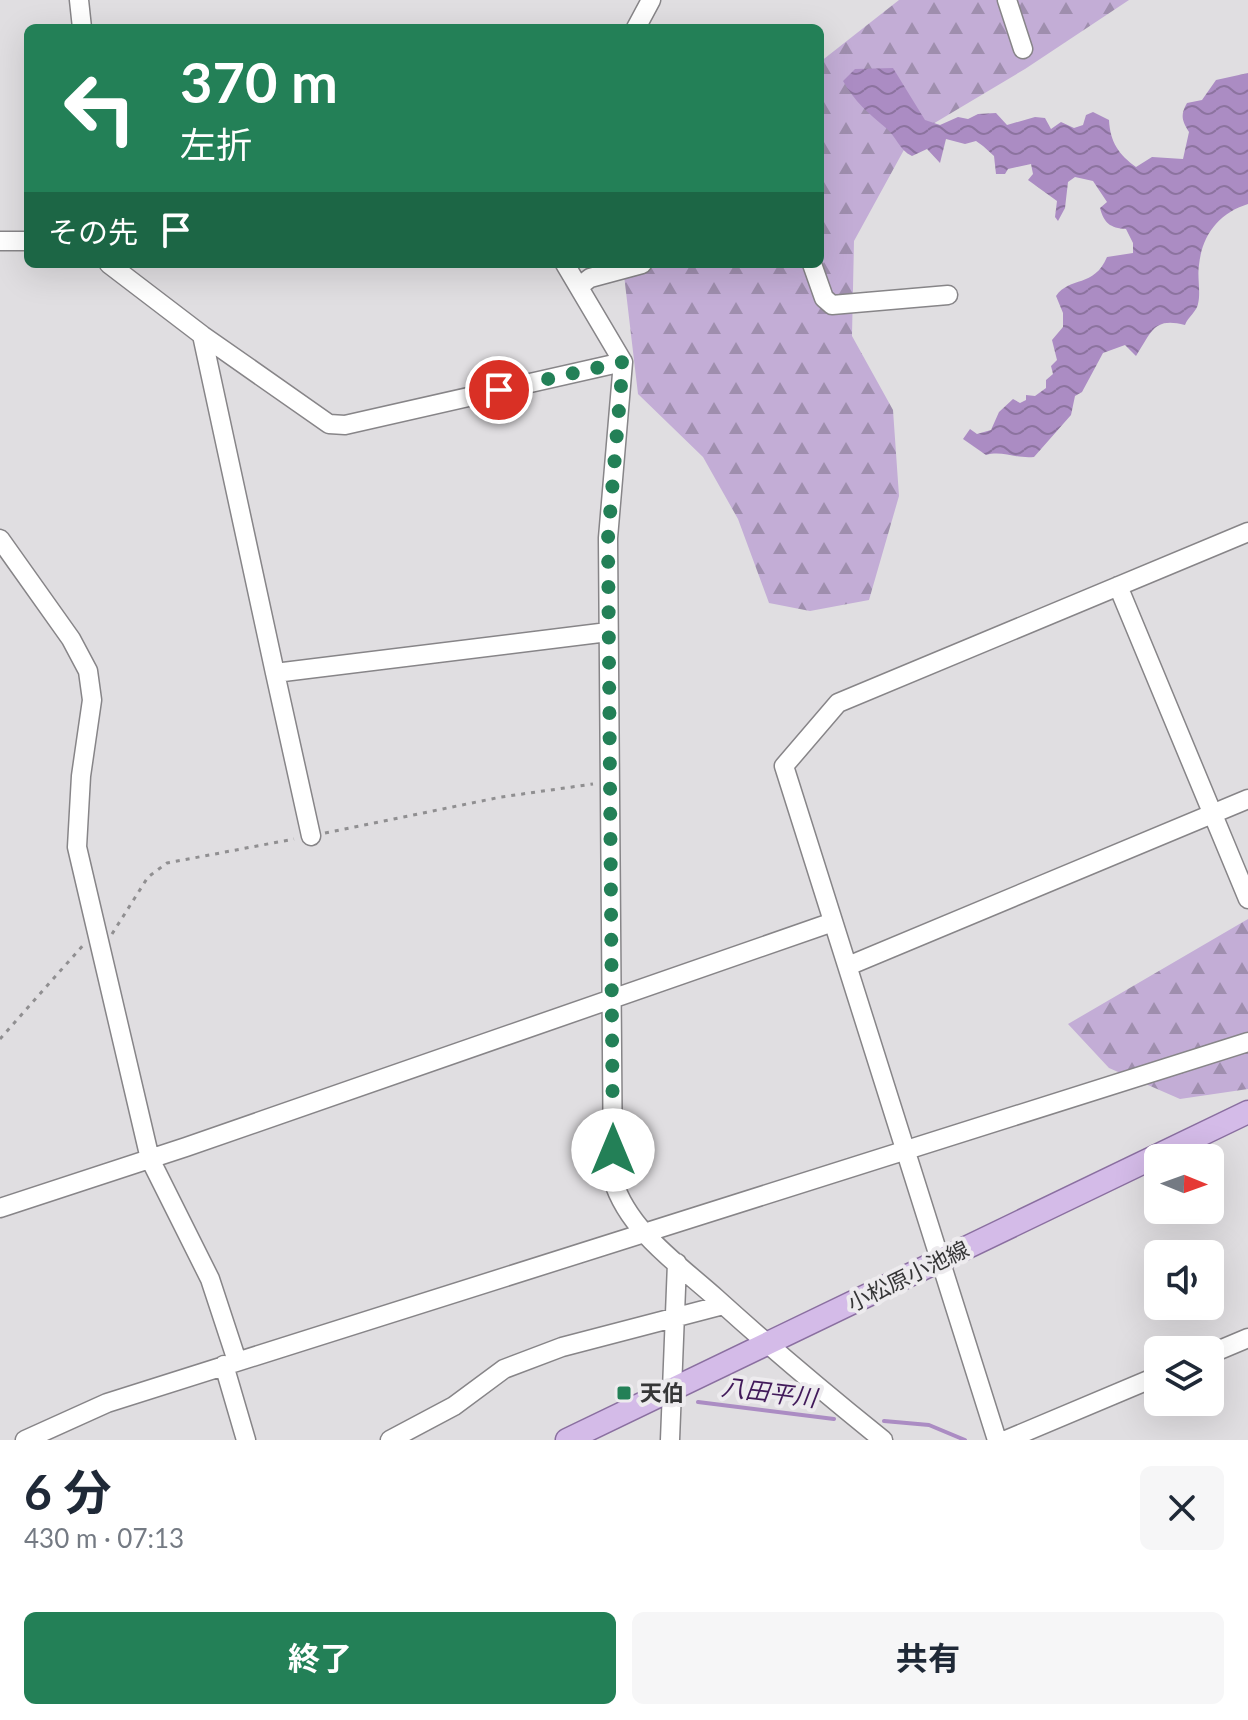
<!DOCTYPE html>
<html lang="ja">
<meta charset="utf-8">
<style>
body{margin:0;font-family:Lato,"Noto Sans JP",sans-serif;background:#f6f6f7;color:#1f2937;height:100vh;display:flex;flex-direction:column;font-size:30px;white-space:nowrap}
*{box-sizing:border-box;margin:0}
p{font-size:26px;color:#747a83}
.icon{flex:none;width:44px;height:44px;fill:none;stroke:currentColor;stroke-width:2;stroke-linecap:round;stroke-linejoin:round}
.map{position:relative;height:1440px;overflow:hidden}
.panel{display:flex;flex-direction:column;background:#fff;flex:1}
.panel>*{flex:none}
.top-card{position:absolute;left:24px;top:24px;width:800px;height:244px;border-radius:12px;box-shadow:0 8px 32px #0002;background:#238057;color:#fff;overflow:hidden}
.needle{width:52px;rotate:91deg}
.controls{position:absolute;left:1144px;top:1144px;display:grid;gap:16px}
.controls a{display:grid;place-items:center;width:80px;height:80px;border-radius:12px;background:#fff;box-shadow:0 8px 32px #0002;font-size:40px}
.pin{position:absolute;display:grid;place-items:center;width:68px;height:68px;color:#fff;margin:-34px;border:4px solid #fff;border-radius:50%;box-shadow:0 2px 8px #0007}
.me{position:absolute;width:88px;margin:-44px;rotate:0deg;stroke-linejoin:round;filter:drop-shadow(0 0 6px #0008)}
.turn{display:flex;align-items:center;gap:28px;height:168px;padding:0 24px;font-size:36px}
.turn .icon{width:104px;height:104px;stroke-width:2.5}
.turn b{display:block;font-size:56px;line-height:68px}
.then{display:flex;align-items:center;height:76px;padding:0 24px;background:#0003;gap:16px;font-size:30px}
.round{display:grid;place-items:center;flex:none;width:84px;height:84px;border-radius:12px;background:#f6f6f7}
.head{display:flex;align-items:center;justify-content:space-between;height:136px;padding:0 24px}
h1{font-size:48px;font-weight:700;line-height:60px}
.cta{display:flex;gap:16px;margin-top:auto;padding:16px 24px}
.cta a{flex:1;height:92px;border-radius:12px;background:#238057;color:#fff;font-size:32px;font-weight:700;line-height:92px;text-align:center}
.cta a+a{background:#f6f6f7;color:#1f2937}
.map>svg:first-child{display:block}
.forest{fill:url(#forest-firs)}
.water{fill:url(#water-waves)}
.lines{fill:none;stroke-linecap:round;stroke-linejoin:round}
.stream{stroke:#ab8cc3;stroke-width:4}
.minor-casing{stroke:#878588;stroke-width:21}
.major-casing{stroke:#8a6fa0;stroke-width:25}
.path{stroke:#908f91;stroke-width:3;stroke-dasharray:4 6;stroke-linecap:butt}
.minor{stroke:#fff;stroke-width:18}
.major{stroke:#d4bbe8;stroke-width:22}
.route{stroke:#238057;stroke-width:14;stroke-dasharray:0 25.2}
.poi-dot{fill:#238057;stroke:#edebee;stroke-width:3}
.labels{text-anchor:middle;stroke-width:8;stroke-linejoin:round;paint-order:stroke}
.street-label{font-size:22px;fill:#363637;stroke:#edebee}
.poi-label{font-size:22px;font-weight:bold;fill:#363637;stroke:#edebee;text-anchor:start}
.water-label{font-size:24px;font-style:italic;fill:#41195a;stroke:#edebee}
</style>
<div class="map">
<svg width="1248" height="1440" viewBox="0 0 1248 1440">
<defs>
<pattern id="forest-firs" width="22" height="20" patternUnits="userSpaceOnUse" patternTransform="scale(2)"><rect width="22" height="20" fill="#c3add6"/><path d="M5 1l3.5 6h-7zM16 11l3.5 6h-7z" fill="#9f8eae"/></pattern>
<pattern id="water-waves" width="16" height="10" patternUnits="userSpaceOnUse" patternTransform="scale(2)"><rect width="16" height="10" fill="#ab8cc3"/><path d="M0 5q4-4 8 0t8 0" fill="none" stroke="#8c739f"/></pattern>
</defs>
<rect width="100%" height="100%" fill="#e0dee1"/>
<path class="forest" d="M899,0H1129L1025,69L911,137L854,241L852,336L893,410L899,496L869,600L810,611L769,603L738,519L703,457L638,394L624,275L626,264H820V62Z
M1248,919V1089L1180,1099L1109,1068L1068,1024Z"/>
<path class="water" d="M893,68L925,120L940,125L958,117L968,119L978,114L996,113L1007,125L1035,117L1045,118L1051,129L1061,122L1074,128L1083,125L1086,115L1093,112L1109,120C1110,142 1119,155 1136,167L1152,157L1183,159L1189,132C1182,121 1180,115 1187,103L1202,100L1216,80L1248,73V204C1219,213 1202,235 1199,265C1197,277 1201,292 1198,304C1197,311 1188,317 1185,325C1153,317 1152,332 1136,356L1125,345L1103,353L1082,392L1075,396L1071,415L1034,457C1016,459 1002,450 986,455L963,439L970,429L977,434L991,430L999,412L1013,399L1020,403L1026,400V395L1035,396L1046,388V380L1053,374L1051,366L1057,360L1052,340L1063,327V313L1056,296C1070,276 1094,288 1107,257L1133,253V243L1126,229C1110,228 1104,223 1100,208L1107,202L1093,181L1075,177L1068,182L1065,208L1058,221L1055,217L1057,201L1028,180L1033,174L1031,164L1008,169L1005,174H996L994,156L983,146L976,141L965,144L946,139L940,163L927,149L912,156C899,150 896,136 886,128C868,113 855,102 843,81L855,69Z"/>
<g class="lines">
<path class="stream" d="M698,1402L834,1419
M884,1421L929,1425L965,1440"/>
<defs>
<path id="minor" d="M79,0L82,28
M1007,0L1023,49
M636,28L651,0
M0,241H28
M109,264L202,335L275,673L608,632
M565,264L623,362L608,538L613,1180C628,1230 678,1264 716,1298C770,1347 826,1394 883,1440
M812,264L824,298L832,305L948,295
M581,285L590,278L642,264
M202,335L329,424L345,425L623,362
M0,539L71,639L88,671L92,700L81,776L77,847L150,1159L210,1279L237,1361
M1118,586L1248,899
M275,673L311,836
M848,966L1248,799
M0,1208L186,1147L833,922
M1210,1354L1248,1338
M224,1365L246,1440
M25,1440L107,1403L1248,1042
M390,1440L454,1406L504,1369L562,1347L723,1305
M670,1440L677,1263
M997,1440L784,766L838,703L1248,532
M1006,1440L1158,1376"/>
<path id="major" d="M567,1440L1248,1112"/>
</defs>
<use href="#minor" class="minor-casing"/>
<use href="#major" class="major-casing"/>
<path class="path" d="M325,833L501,797L593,784
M112,934L148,877L167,863L294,839
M0,1039L85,943"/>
<use href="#minor" class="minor"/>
<use href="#major" class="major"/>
</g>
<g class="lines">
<path class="route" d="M499,390L623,362L608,538L613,1150"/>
</g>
<rect class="poi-dot" x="616" y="1385" width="16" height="16" rx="4"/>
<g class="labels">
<g class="street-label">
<text transform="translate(908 1276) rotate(-26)" y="8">小松原小池線</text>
</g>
<g class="poi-label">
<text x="640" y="1401">天伯</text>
</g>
<g class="water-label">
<text transform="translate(769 1393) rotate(7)" y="8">八田平川</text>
</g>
</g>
</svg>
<div class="controls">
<a><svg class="needle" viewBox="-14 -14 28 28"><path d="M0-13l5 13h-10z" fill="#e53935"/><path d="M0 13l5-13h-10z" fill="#747a83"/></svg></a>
<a><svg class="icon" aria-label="sound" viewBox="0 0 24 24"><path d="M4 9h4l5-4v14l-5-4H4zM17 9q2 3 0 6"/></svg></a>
<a><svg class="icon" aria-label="layers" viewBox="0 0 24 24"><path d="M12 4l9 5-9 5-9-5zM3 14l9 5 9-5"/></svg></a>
</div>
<div class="pin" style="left:499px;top:390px;background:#d93025"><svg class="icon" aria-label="arrive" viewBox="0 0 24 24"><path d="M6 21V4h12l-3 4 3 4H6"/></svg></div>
<svg class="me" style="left:613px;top:1150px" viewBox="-20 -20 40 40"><circle r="19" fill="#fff"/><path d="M0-13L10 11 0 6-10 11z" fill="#238057"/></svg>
<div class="top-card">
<div class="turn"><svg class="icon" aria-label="left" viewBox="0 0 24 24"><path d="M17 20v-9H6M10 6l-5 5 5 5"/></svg><div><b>370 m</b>左折</div></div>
<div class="then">その先<svg class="icon" aria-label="arrive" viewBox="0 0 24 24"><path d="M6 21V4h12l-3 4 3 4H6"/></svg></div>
</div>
</div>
<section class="panel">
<div class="head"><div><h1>6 分</h1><p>430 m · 07:13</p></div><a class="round"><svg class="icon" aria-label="close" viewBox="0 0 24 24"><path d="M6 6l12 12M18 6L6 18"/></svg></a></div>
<div class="cta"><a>終了</a><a>共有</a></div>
</section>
